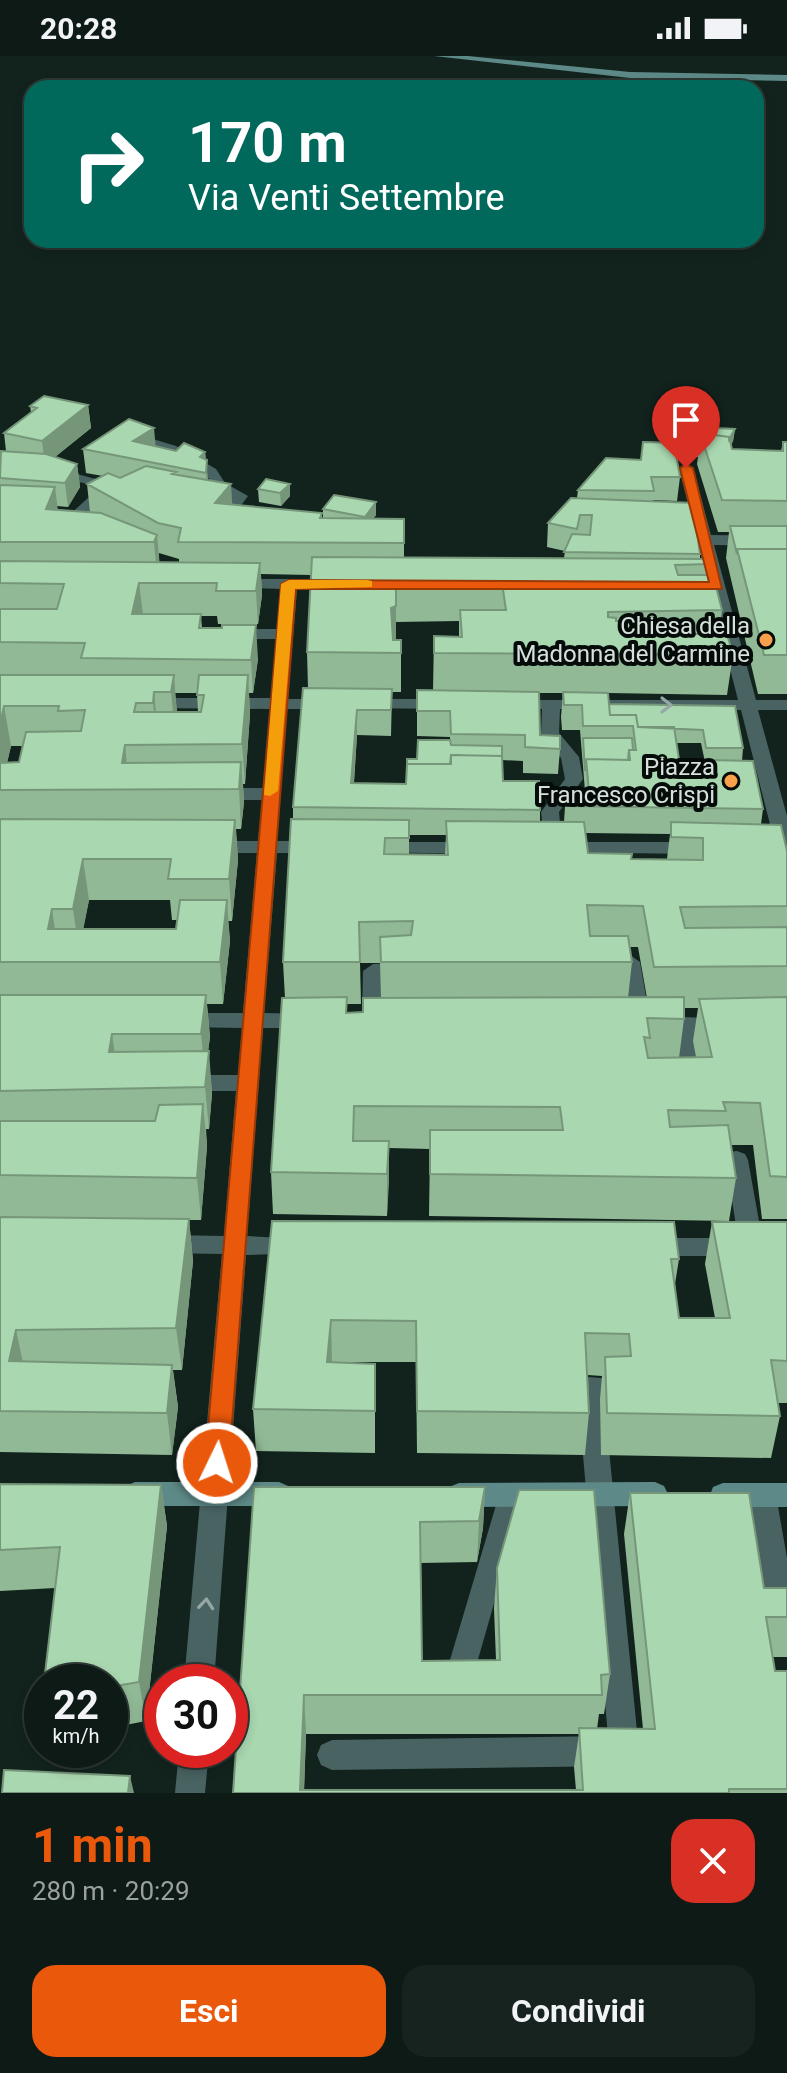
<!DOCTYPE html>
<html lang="it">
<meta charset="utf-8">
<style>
body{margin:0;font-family:Roboto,sans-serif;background:#17231f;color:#f1f3f6;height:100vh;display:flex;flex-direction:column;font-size:30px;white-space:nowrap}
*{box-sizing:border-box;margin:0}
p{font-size:26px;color:#9ba1a1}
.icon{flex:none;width:44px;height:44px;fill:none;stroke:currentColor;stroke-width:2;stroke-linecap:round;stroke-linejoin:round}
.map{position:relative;height:1737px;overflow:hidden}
.drawer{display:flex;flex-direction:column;background:#0e1a16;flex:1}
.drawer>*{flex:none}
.top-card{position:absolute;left:24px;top:24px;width:740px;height:168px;border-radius:24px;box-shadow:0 4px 12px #0003,0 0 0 2px #2e3835;background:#00695c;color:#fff;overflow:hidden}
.speed{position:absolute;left:24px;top:1608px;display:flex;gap:16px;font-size:40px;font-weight:700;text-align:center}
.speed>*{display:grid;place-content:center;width:104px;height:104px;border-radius:50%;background:#0e1a16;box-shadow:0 4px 12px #0003,0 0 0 2px #2e3835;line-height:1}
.speed small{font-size:20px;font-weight:400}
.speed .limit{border:12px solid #d22;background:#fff;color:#111}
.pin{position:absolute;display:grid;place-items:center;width:68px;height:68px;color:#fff;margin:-82px -34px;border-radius:50% 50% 50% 0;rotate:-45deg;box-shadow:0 0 8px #0007}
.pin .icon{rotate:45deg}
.me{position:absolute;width:88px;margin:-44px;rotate:4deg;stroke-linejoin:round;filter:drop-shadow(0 0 6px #0008)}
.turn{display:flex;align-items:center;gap:28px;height:168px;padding:0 32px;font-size:36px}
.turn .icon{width:104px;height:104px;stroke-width:2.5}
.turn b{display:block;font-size:56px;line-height:68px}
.round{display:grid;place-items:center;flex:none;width:84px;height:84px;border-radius:24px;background:#17231f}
.summary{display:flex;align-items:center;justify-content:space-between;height:136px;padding:0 32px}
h1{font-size:48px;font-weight:700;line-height:60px;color:#ea580c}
.button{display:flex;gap:16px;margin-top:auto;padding:16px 32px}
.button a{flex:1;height:92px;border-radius:24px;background:#ea580c;color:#fff;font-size:32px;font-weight:700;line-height:92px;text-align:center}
.button a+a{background:#17231f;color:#f1f3f6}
.status{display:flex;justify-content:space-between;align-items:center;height:56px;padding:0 40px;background:#0e1a16;direction:ltr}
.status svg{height:22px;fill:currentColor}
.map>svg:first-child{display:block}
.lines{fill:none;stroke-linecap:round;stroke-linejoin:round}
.street{fill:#486362;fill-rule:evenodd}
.secondary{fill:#5d8a88;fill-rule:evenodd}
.wall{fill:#91b996;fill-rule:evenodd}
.shaded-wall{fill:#76967a}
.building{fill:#a9d7af;stroke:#76967a;stroke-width:2}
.oneway{stroke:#96a8a5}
.route{fill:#ea580c;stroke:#983908;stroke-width:2}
.slow{fill:#f59e0b}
.poi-dot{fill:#f9a04d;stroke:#040b08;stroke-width:3}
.labels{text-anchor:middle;stroke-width:8;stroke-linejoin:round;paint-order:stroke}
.poi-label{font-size:24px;fill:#d6e1dc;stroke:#040b08;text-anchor:end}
</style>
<div class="status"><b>20:28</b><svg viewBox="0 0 49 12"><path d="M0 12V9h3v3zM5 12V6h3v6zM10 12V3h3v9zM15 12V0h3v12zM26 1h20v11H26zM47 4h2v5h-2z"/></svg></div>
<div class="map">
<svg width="787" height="1737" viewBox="0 0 787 1737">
<rect width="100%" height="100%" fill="#12231d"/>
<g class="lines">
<path class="street" d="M133,377L176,390L216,413L225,427L248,440L237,455L204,451V445L228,447L232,442C210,432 218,430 204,418C183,400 153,392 128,384V378Z
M0,406L54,412L126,431L114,434L84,461L97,470L89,475L66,462L100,431L54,420L0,414Z
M686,408L693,412L711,479L787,480V490L714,489L756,644H787V654H758L787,760V802L777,796L741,654L560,653L559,677L579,701L583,723L559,756L562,786H695L705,792L695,798L546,796L541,756L565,723L561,702L541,678L542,653H512L503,648L506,644H738L679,412Z
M236,523H336L344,528L336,533H297L288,643H328L337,648L328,653H287L277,785H315L325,791L315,797H277L264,957L307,958L318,965L307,972H263L247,1180L303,1183L307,1190L303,1197L246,1199L214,1626H184L222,1198L167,1197L159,1195L155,1188L159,1181L167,1179L224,1180L236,1035H186L178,1033L175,1027L178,1021L186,1019H238L242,972L183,971L172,964L183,957H243L257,797H211L201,791L211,785H258L262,744H217L208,738L217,732H263L270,653L152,652L143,647L152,642H271L276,583H232L224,578L232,573H277L281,533L230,531L228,528Z
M364,643H444L453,648L444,653L358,652L355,648Z
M383,786H471L481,792L471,798L376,796L373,792Z
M613,899H630L640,906L650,964L659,960L730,963L734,968L730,973L695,975L702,1027L699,1033H683L680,1027L673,975L659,974L650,969L640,975L633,973L621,913L606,911L603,906Z
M398,907L408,914L405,919L383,922L384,966L380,971H366L362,966L363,915L373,908Z
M737,1095L745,1098L748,1104L762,1182H787V1200H651L643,1198L639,1191L643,1184L651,1182H738L727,1113L701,1111L698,1105L701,1099Z
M590,1321L619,1324L623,1332L619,1340L604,1343L639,1695L635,1705L624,1710L332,1714L321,1709L317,1699L321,1689L332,1684L608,1680L577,1332L581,1324Z
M512,1427L522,1431L525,1439L475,1614L471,1624L461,1628L451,1624L447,1614L499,1439L502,1431Z
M763,1427L773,1431L776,1439L787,1502V1556L769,1547L765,1538L750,1439L753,1431Z
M179,1694H209L205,1737H175Z"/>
<path class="secondary" d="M434,0H468L630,16L787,19V25L630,22Z
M135,1426H279L288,1430L292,1438L288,1446L279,1450H135L126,1446L122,1438L126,1430Z
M655,1426L664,1430L668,1438L664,1446L655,1450L459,1451L449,1447L446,1439L449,1431L459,1427Z
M723,1427H787V1451H723L713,1447L710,1439L713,1431Z"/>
</g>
<path class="wall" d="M88,349L91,372L55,401L77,408L80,431L68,451L57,450V454L90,456L87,428L103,420L86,417L83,393L156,390L176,395L205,396L208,424L233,449L322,457V462H323V453L376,459L373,463H404V501L564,502L565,495L547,491L548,467L577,442L578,434L606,402L680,421L677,445L653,444V446L700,498V502L710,508L709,519L722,554L719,578L733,599L727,639L608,637L609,648L735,650L743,692L742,705L763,753L761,768L787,795V1163H762L753,1089H731L736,1122L729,1165L429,1160L430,1093L389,1092L387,1160L273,1158L271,1116L285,942L283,906L293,763V751L308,632L307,596L311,519L261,518L262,539L258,568H218L217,560H201L202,572L258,603L253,637H249L250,658L245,728H243L244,746L241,773H236L238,804L232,865H228L230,885L223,948H207L210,981L208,995L212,1037L209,1073H206L207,1090L201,1164H189L193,1205L182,1314H173L178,1351L172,1399L0,1396V396L6,395L4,377L31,356L30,350ZM159,497L179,503V506H159ZM459,565V581L434,580L433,634H417V680L450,681V684L417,703L406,728L354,727L357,679L391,680L392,636H401V584H396V566ZM175,637H197L198,656H177ZM539,637H563L561,661L562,674H580L585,735H566L564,766H540V754L503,725L502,704L523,705V717L558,718L560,693L540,679ZM676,687H701L705,706H710L708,716H681ZM11,690H22L19,706L7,707ZM585,777L670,778L667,803H631L588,797ZM409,779H446L445,799L409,798ZM89,844H170L172,864H177L176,873H83ZM629,891H638L647,942H628L632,906ZM360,907H380L381,942L363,956H347V948H361ZM684,952H698L693,985L696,1001L679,1002L684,963Z
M694,371L735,373L733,385L731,389L732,393L781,395L783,386H787V638H758L726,502L729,476H718L697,408L698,401H696L693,383Z
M290,428V440L281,450L259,446L258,433Z
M272,1165L679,1203L675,1228L679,1262H715L705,1208L712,1166H787V1347H778L780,1360L771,1402L601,1399L600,1343L602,1320L588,1319L589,1357L585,1399L417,1397L416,1306H332L375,1308V1397L256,1395L253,1353Z
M0,1428L161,1429L167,1470L146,1665L110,1672V1626L55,1532L0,1535Z
M254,1431H485L483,1472L477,1506L421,1507L422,1605L496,1604L494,1552L497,1512L610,1618L604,1658H599L597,1673H643L624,1478L630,1437L764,1532H787V1601H773L775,1615H787V1737H233ZM306,1678H579L574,1711L576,1734H304Z"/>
<path class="shaded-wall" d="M88,349L91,372L45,409L42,385Z
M154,372L156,395L133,385Z
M735,373L733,385L723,404L725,391Z
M205,396L208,427L207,441L206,417L200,401Z
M77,408L80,431L68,451L65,427Z
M231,428L233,460L215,447Z
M290,428V440L281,450L280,437Z
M55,431L59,463L46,453Z
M376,446V459L365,473V461Z
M157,479L160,511L157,518L154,486Z
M260,507L262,539L258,568L256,535Z
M139,527L143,559L132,558Z
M396,527V588L392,590L391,552Z
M256,569L258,603L253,637L251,604Z
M174,619L177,658L175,676L171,636Z
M248,619L250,658L245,728L242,688Z
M154,636L158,676L157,686L153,647Z
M4,650L11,690L2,727L0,712V668Z
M357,654V679L352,753L351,727Z
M125,689L129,729L122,707Z
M241,706L244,746L241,773L239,733Z
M235,764L238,804L232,865L229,823Z
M83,803L89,844L79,895L73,853Z
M227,844L230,885L223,948L220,906Z
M52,853L58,895L48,873Z
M206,939L210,981L205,1019L201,978Z
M112,978L118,1020L109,996Z
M209,995L212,1037L209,1073L205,1031Z
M203,1048L207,1090L201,1164L197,1122Z
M389,1085V1127L387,1160V1118Z
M189,1163L193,1205L182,1314L176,1272Z
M331,1264L332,1306H327Z
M16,1274L25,1316L9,1305Z
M172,1309L178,1351L172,1399L167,1357Z
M161,1429L167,1470L146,1665L139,1626Z
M485,1431L483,1472L477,1506L479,1465Z
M304,1639L306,1678L304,1737H300Z
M130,1720L134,1737H128Z"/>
<path class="building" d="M637,28L667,30V32H635Z
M44,340L88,349L42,385L4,377L37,352L30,350Z
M129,363L154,372L133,385L176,395L184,387L205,396L200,401L207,404L206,417L83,393Z
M694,371L735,373L729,383V381L700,377L699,389L698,388Z
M700,377L729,381L732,393L783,395V386H787V445L722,444Z
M643,386L674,387L680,421H651L654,435L578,434L606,402L641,404Z
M1,395L46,398L77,408L65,427L0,422Z
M146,410L176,416L172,418L231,428L215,447L322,457L320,462L404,463V487L178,486L181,472L158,467L87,428L108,417L120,422Z
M266,423L290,428L280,437L258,433Z
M0,429L55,431L46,453L101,457L157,479L154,486H0Z
M334,439L376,446L365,461L323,453Z
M571,442L693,447L700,498L564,496L572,478L590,479L592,459H580L577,473L548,467Z
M730,470H787V493H737V498Z
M737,493H787V599H764Z
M312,501L709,503L710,508L675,509L678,519H713L722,554L608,556V561L616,562V565L681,564L686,578H727L733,599L434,597V580L462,581L460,554H506L502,527H396V550L391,552L393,584H401V597L307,596Z
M0,505L260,507L256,535H216L217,527H139L132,558H201L199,572H222V569H256L251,604L81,602L85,587L0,586V553H57L64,528L0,527Z
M0,619H174L171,636H154L153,647H136L134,656H201L204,639H197L199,619H248L242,688L125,689L122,707L241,706L239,733L0,734V707L19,706L26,676L81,675L85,654L58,655L59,650H4L0,668Z
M303,632L392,633L391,654H357L351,727L406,728L407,708H451V699L502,700L503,725H539L540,754L293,751Z
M417,634L539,636L540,679L560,680V693L525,691V679L451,678L450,655H417Z
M563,636L608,637L610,659H636L638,671H674L681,716H712L710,704L753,705L763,753L567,750L566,735H589L586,703L630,704L629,694H636L633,670H583L582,649H564Z
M609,648L735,650L743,692H706L703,674L638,671L636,659H610Z
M583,682H632L633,694H629L628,704L586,703L585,715Z
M418,684H450L451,689L502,690V700L451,699L450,708H407V703H417Z
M0,763L235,764L229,823H168L171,803H83L73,853H52L48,873H176L180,844H227L220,906H0Z
M291,763L409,764V782H385L384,798L448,799L446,765L584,766L588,797L632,798L631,803L703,804V782L671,781V766L781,769L787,795V850L680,851L685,872L787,871V910L654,911L643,850L587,849L590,880H628L632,906H381L380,881L411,879L413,865L359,866L360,906H283Z
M0,939H206L201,978H112L109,996L209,995L205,1031L0,1035Z
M347,941L346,957L363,956V942L684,941V963L647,962L650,982L644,981L648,1002L712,1001L699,943L787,941V1121L770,1120L760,1047L723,1046L726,1055L668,1054L670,1071L728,1069L736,1122L430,1118V1074H563L560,1051L354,1050L353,1085H389L387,1118L271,1116L282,942Z
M203,1048L197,1122L0,1119V1065H155L159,1049Z
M0,1161L189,1163L176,1272L16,1274L9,1305L172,1309L167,1357L0,1355Z
M272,1165L674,1166L679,1203H671L679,1262H730L712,1166H787V1305L771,1304L780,1360L607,1357L605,1301L631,1300L629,1278L585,1277L589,1357L417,1355L416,1265L331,1264L327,1306L375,1308V1355L253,1353Z
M0,1428L161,1429L139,1626L110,1631V1626H44L60,1491L0,1494Z
M254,1431H485L479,1465L420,1466L422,1605L500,1604L497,1512L519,1434H594L610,1618L601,1619L602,1639H304L300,1734H583L579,1672L655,1673L630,1437H749L764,1532H787V1561H766L775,1615H787V1733H729V1737H233Z
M4,1714L130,1720L128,1737H2Z"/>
<defs><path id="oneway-chevron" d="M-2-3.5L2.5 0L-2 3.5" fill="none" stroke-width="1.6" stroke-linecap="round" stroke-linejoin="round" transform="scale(2)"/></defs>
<g class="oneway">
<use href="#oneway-chevron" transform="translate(666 649)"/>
<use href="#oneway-chevron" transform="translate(206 1548) rotate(-85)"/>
</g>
<path class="route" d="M686,408L693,412L722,533H296L229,1407L226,1414L217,1417L208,1414L205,1407L281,528L289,524L709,526L680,412Z"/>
<path class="slow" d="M367,524L372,525V531L295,533L278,735L270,740L264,739L281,528L289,524Z"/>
<g class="poi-dot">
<circle cx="766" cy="584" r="8"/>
<circle cx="731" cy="725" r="8"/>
</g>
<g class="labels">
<g class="poi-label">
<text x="750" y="578">Chiesa della<tspan x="750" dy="28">Madonna del Carmine</tspan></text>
<text x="715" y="719">Piazza<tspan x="715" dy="28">Francesco Crispi</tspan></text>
</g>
</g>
</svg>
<div class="speed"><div>22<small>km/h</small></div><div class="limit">30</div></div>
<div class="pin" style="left:686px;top:412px;background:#d93025"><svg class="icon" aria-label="arrive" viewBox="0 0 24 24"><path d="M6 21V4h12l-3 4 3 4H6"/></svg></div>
<svg class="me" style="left:217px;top:1407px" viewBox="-20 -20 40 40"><circle r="17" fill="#ea580c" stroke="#fff" stroke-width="3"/><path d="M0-11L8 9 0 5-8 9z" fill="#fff"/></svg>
<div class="top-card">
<div class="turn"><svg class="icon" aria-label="right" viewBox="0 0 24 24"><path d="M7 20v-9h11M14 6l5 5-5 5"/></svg><div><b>170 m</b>Via Venti Settembre</div></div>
</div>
</div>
<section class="drawer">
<div class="summary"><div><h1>1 min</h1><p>280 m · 20:29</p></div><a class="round" style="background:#d93025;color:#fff"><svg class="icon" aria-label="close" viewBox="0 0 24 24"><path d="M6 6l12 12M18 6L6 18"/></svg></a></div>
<div class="button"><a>Esci</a><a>Condividi</a></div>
</section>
